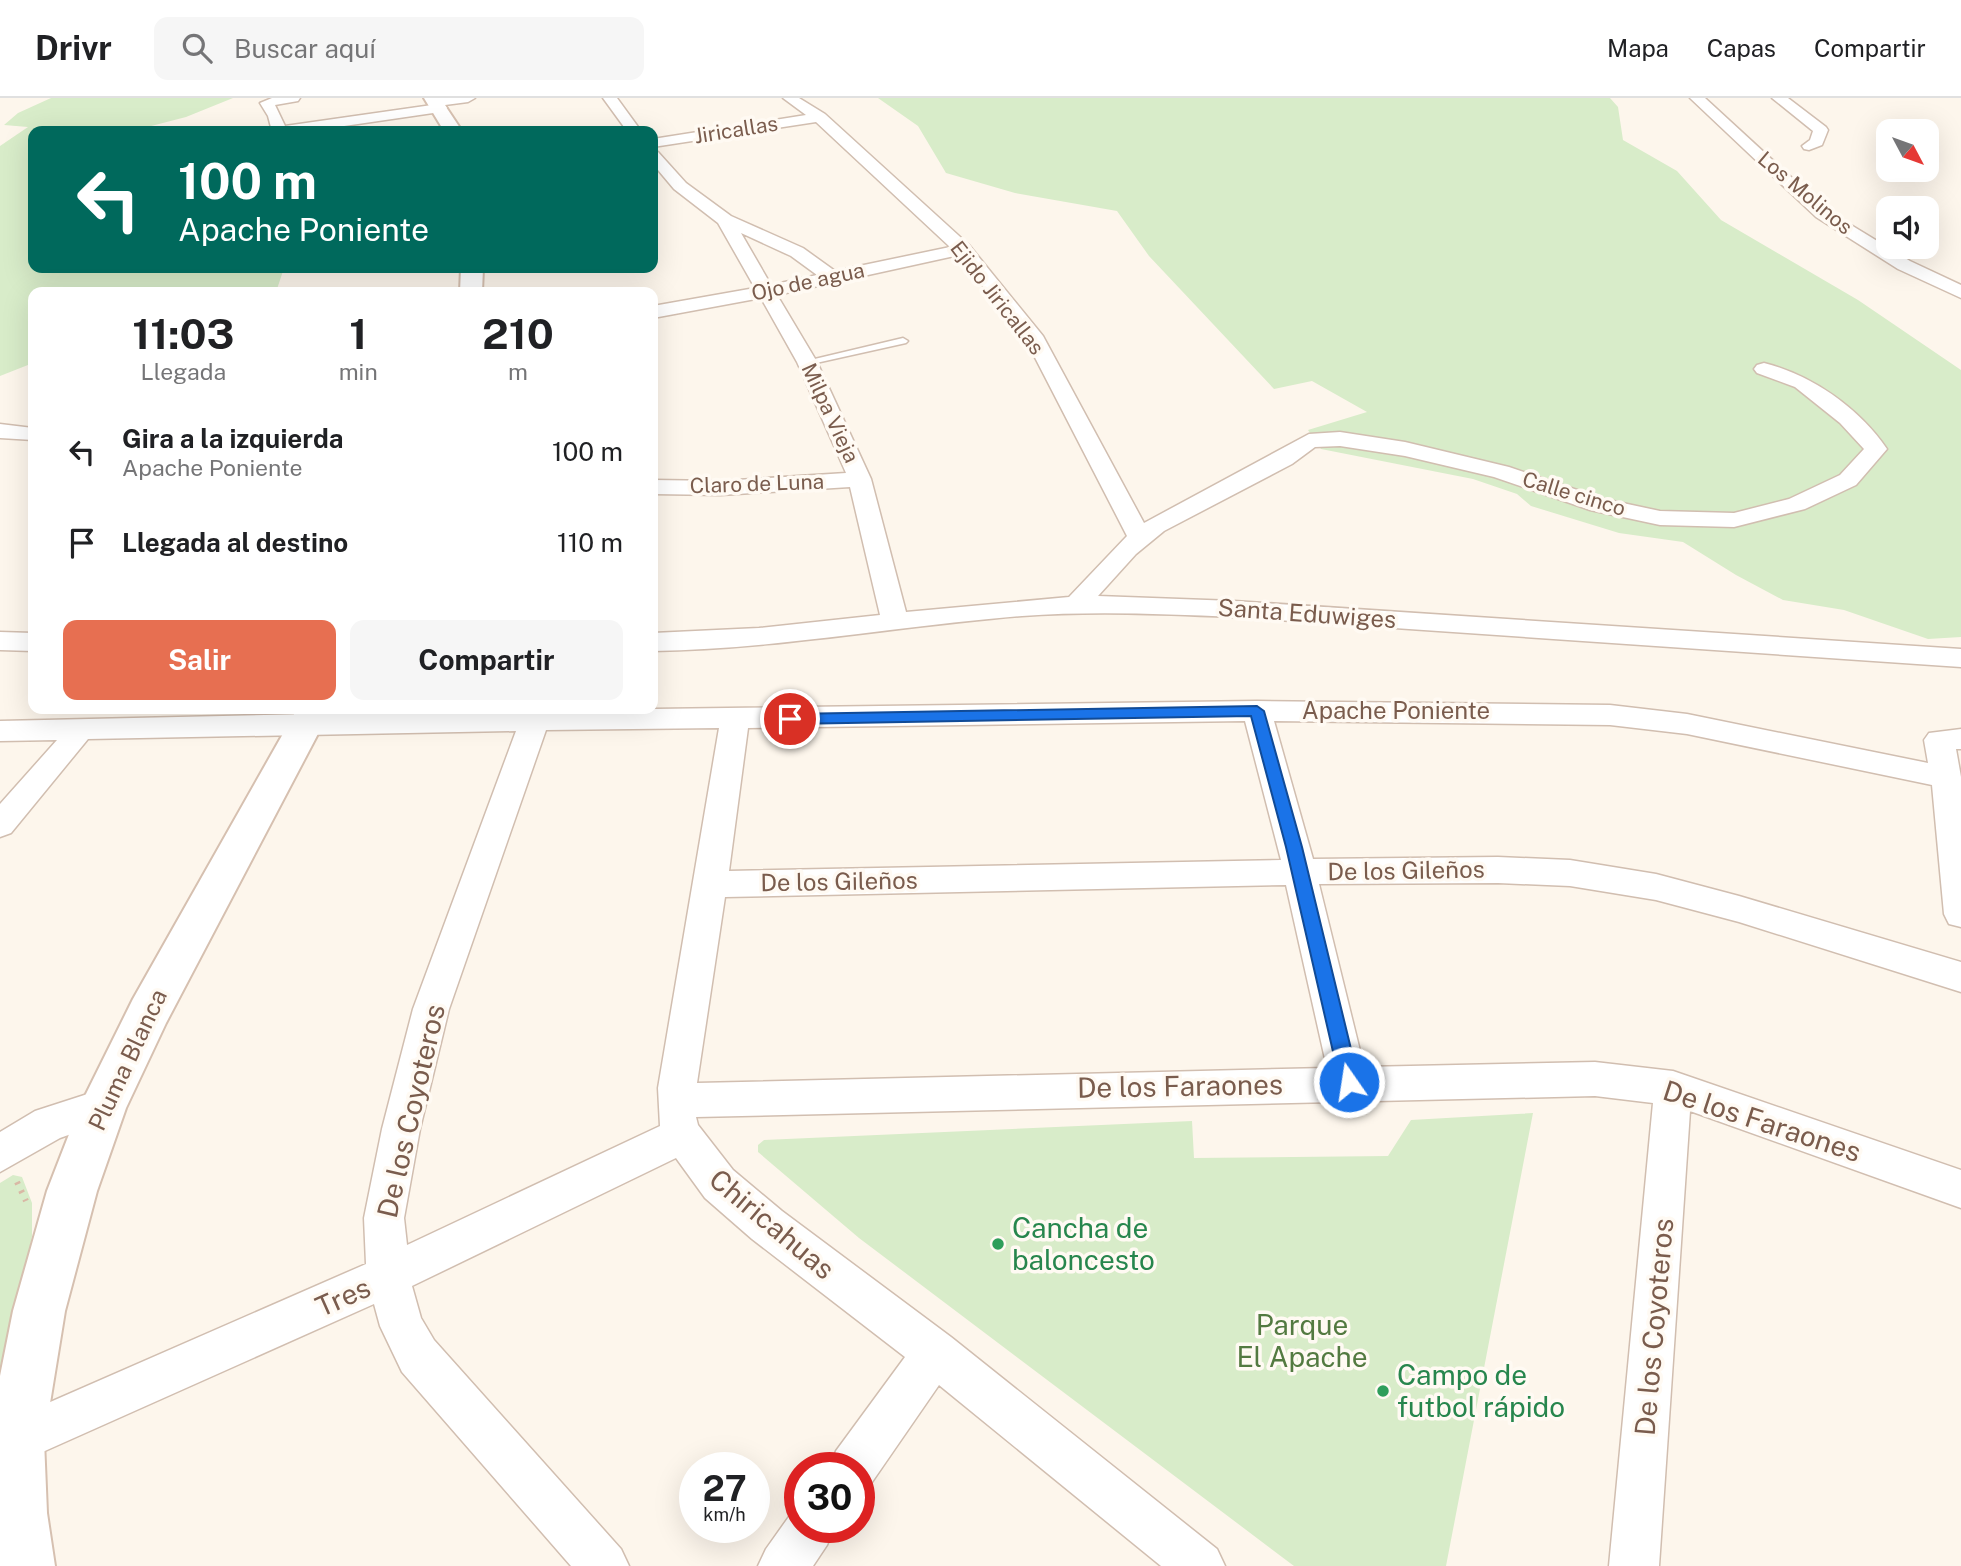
<!DOCTYPE html>
<html lang="es">
<meta charset="utf-8">
<style>
body{margin:0;font-family:"Public Sans",sans-serif;background:#f6f6f6;color:#202124;height:100vh;display:flex;flex-direction:column;font-size:26px;white-space:nowrap}
*{box-sizing:border-box;margin:0}
p{font-size:23px;color:#757577}
.icon{flex:none;width:38px;height:38px;fill:none;stroke:currentColor;stroke-width:2;stroke-linecap:round;stroke-linejoin:round}
.map{position:relative;flex:1;overflow:hidden}
.side{position:absolute;left:28px;top:189px;width:630px;height:427px;display:flex;flex-direction:column;background:#fff;border-radius:14px;box-shadow:0 7px 28px #0002}
.side>*{flex:none}
.hud{position:absolute;left:28px;top:28px;width:630px;height:147px;border-radius:14px;box-shadow:0 7px 28px #0002;background:#00695c;color:#fff;overflow:hidden}
.needle{width:46px;rotate:131deg}
.fabs{position:absolute;left:1876px;top:21px;display:grid;gap:14px}
.fabs a{display:grid;place-items:center;width:63px;height:63px;border-radius:14px;background:#fff;box-shadow:0 7px 28px #0002;font-size:35px}
.speed{position:absolute;left:679px;top:1354px;display:flex;gap:14px;font-size:35px;font-weight:700;text-align:center}
.speed>*{display:grid;place-content:center;width:91px;height:91px;border-radius:50%;background:#fff;box-shadow:0 7px 28px #0002;line-height:1}
.speed small{font-size:18px;font-weight:400}
.speed .limit{border:10px solid #d22;background:#fff;color:#111}
.pin{position:absolute;display:grid;place-items:center;width:60px;height:60px;color:#fff;margin:-30px;border:4px solid #fff;border-radius:50%;box-shadow:0 2px 7px #0007}
.me{position:absolute;width:77px;margin:-38px;rotate:347deg;stroke-linejoin:round;filter:drop-shadow(0 0 5px #0008)}
.turn{display:flex;align-items:center;gap:24px;height:147px;padding:0 35px;font-size:32px}
.turn .icon{width:91px;height:91px;stroke-width:2.5}
.turn b{display:block;font-size:49px;line-height:60px}
.eta{display:flex;justify-content:space-evenly;align-items:center;height:119px;text-align:center}
.eta b{font-size:42px;font-weight:700;line-height:49px}
.primary-button{display:flex;gap:14px;margin-top:auto;padding:14px 35px}
.primary-button a{flex:1;height:80px;border-radius:14px;background:#e76f51;color:#fff;font-size:28px;font-weight:700;line-height:80px;text-align:center}
.primary-button a+a{background:#f6f6f6;color:#202124}
ul{padding:0;list-style:none}
li{display:flex;align-items:center;gap:21px;height:91px;padding:0 35px}
li div{flex:1}
li b{display:block;font-size:26px}
li em{font-style:normal}
header{display:flex;align-items:center;gap:42px;box-sizing:border-box;height:98px;padding:0 35px;background:#fff;border-bottom:2px solid #e0e0e0}
header strong{font-size:33px}
nav{display:flex;gap:38px;margin-inline-start:auto;font-size:24px}
.search{width:490px;height:63px;background:#f6f6f6;display:flex;align-items:center;gap:18px;box-sizing:border-box;padding:0 24px;border-radius:14px;color:#757577;font-size:26px}
.map>svg:first-child{display:block}
.green{fill:#d8ecc9}
.lines{fill:none;stroke-linecap:round;stroke-linejoin:round}
.lane-casing{stroke:#d1beb0;stroke-width:3}
.street-casing{stroke:#d1beb0;stroke-width:3}
.secondary-casing{stroke:#d6c0b0;stroke-width:4}
.path{stroke:#d9b8a5;stroke-width:6;stroke-dasharray:2.5 7;stroke-linecap:butt}
.lane{fill:#fff;fill-rule:evenodd}
.street{fill:#fff;fill-rule:evenodd}
.secondary{fill:#fff;fill-rule:evenodd}
.route{fill:#1a73e8;stroke:#114b97;stroke-width:2}
.leisure-dot{fill:#2e9e5b;stroke:#fffaf3;stroke-width:2.5}
.labels{text-anchor:middle;stroke-width:7;stroke-linejoin:round;paint-order:stroke}
.far-street-label{font-size:21px;fill:#7a5c4d;stroke:#fffaf3}
.street-label{font-size:24px;fill:#7a5c4d;stroke:#fffaf3}
.near-street-label{font-size:28px;fill:#7a5c4d;stroke:#fffaf3}
.near-leisure-label{font-size:28px;fill:#27864d;stroke:#fffaf3;text-anchor:start}
.near-park-label{font-size:28px;fill:#537a41;stroke:#fffaf3}
</style>
<header>
<strong>Drivr</strong>
<div class="search"><svg class="icon" aria-label="search" viewBox="0 0 24 24"><circle cx="10" cy="10" r="6"/><path d="M15 15l6 6"/></svg>Buscar aquí</div>
<nav><a>Mapa</a><a>Capas</a><a>Compartir</a></nav>
</header>
<div class="map">
<svg width="1961" height="1468" viewBox="0 0 1961 1468">
<rect width="100%" height="100%" fill="#fdf6ec"/>
<path class="green" d="M51,0H233L186,19L132,33H33V170H284L276,194H33V265L0,278V48L28,29L4,27L18,15Z
M878,0H1610L1618,9L1623,42L1677,73L1721,122L1858,202L1961,272V539L1928,541L1844,512L1783,502L1736,477L1683,444L1619,435L1531,408L1517,396L1473,381L1321,351L1308,332L1367,314L1312,283L1274,291L1149,158L1117,113L1015,95L946,75L918,28Z
M1533,1015L1446,1468H1294L859,1140L758,1054V1047L764,1042L1192,1023L1194,1060L1388,1058L1411,1022Z
M13,1077L22,1079L32,1105V1138L0,1300V1085Z"/>
<g class="lines">
<defs>
<path id="lane" d="M903,240L908,243L906,245L807,267L802,264Z"/>
<path id="street" d="M272,0H300L298,3L275,7L285,28L432,7L429,4L435,0H475L468,4L445,7L447,10L440,14L310,33H272L268,18L260,5Z
M603,0H617L641,33H627Z
M783,0H799L825,16L969,147L1043,238L1144,425L1309,336L1340,334L1405,344L1509,369L1604,401L1660,413L1734,415L1789,401L1840,377L1864,351L1840,325L1795,289L1757,275L1754,271L1757,267L1764,265C1812,277 1859,310 1887,351L1856,387L1805,411L1734,429L1660,427L1590,412L1494,379L1405,358L1340,348L1315,349L1292,366L1164,433L1136,456L1098,498L1234,503L1961,551V569L1234,519C1163,516 1093,513 1022,518C899,528 777,551 653,553V535L759,530L880,517L850,389L721,397L653,396V382L721,383L846,375L797,264L761,200L653,220V208L755,190L718,125L674,91L653,66V53L658,54L686,85L731,118L803,150L835,173L950,149L816,24L653,49V41L806,17ZM741,135L791,158L817,177L771,187ZM959,157L1027,244L1127,438L1069,499L906,514L871,381L817,264L777,197Z
M1690,0H1705L1828,113L1910,163L1961,187V200L1898,171L1816,119Z
M1772,0H1788L1826,29L1828,32L1822,47L1809,52L1804,51L1802,48L1810,42L1813,33Z
M0,326L33,330V342L0,340Z
M0,534L33,535V553L0,552Z
M1257,603L1610,607L1687,616L1928,665L1924,642L1929,635L1961,631V651H1956L1961,679V829L1949,826L1944,816L1932,687L1687,636L1610,627L1274,623L1313,761L1498,759L1570,762L1656,776L1739,798L1961,864V894L1739,824L1656,802L1570,788L1498,785L1319,786L1364,969L1595,964L1673,973L1961,1072V1110L1690,1013L1659,1468H1609L1653,1005L1595,998L696,1019L698,1027L733,1072L782,1113L951,1239L1217,1451L1225,1468H1161L939,1287L870,1387L859,1391V1370H830L836,1353L905,1259L752,1141L705,1100L676,1060L412,1188L421,1220L434,1242L621,1451L629,1468H571L402,1274L380,1228L374,1206L0,1373V1326L366,1166L364,1120L382,1031L413,911L516,633L88,641L11,735L0,739V706L57,642L0,643V623L353,615ZM1245,623L1281,762L729,773L748,630ZM719,630L658,990L660,1028L407,1147L404,1120L420,1031L449,911L546,632ZM1286,787L1327,970L697,985L725,799Z
M103,991L116,996L122,1008L116,1020L60,1040L0,1074V1034L35,1013Z
M800,1410V1430H834L827,1447L813,1468H758L766,1451L793,1413Z"/>
<path id="secondary" d="M424,0H440L462,33H444Z
M461,170H483L482,194H460Z
M297,611H331L166,925L126,1010L97,1093L65,1213L44,1342L47,1415L55,1468H0V1278L13,1213L47,1093L80,1008L133,901Z"/>
</defs>
<use href="#lane" class="lane-casing"/>
<use href="#street" class="street-casing"/>
<use href="#secondary" class="secondary-casing"/>
<path class="path" d="M17,1084L26,1103"/>
<use href="#lane" class="lane"/>
<use href="#street" class="street"/>
<use href="#secondary" class="secondary"/>
</g>
<path class="route" d="M1257,608L1264,613L1302,749L1359,984L1356,990L1349,993L1342,990L1340,984L1286,749L1251,618L790,626L783,621L790,616Z"/>
<g class="leisure-dot">
<circle cx="998" cy="1146" r="7"/>
<circle cx="1383" cy="1293" r="7"/>
</g>
<g class="labels">
<g class="far-street-label">
<text transform="translate(736 32) rotate(-9)" y="7">Jiricallas</text>
<text transform="translate(1805 95) rotate(40)" y="7">Los Molinos</text>
<text transform="translate(808 184) rotate(-12)" y="7">Ojo de agua</text>
<text transform="translate(997 200) rotate(52)" y="7">Ejido Jiricallas</text>
<text transform="translate(830 315) rotate(65)" y="7">Milpa Vieja</text>
<text transform="translate(757 386) rotate(-2)" y="7">Claro de Luna</text>
<text transform="translate(1574 396) rotate(17)" y="7">Calle cinco</text>
</g>
<g class="street-label">
<text transform="translate(1307 516) rotate(4)" y="8">Santa Eduwiges</text>
<text x="1396" y="621">Apache Poniente</text>
<text transform="translate(1406 773) rotate(-1)" y="8">De los Gileños</text>
<text transform="translate(839 784) rotate(-1)" y="8">De los Gileños</text>
<text transform="translate(128 962) rotate(-65)" y="8">Pluma Blanca</text>
</g>
<g class="near-street-label">
<text transform="translate(1180 988) rotate(-1)" y="10">De los Faraones</text>
<text transform="translate(411 1013) rotate(-77)" y="10">De los Coyoteros</text>
<text transform="translate(1762 1023) rotate(18)" y="10">De los Faraones</text>
<text transform="translate(772 1126) rotate(40)" y="10">Chiricahuas</text>
<text transform="translate(343 1199) rotate(-24)" y="10">Tres</text>
<text transform="translate(1654 1229) rotate(-85)" y="10">De los Coyoteros</text>
</g>
<g class="near-leisure-label">
<text x="1012" y="1140">Cancha de<tspan x="1012" dy="32">baloncesto</tspan></text>
<text x="1397" y="1287">Campo de<tspan x="1397" dy="32">futbol rápido</tspan></text>
</g>
<g class="near-park-label">
<text x="1302" y="1237">Parque<tspan x="1302" dy="32">El Apache</tspan></text>
</g>
</g>
</svg>
<div class="fabs">
<a><svg class="needle" viewBox="-14 -14 28 28"><path d="M0-13l5 13h-10z" fill="#e53935"/><path d="M0 13l5-13h-10z" fill="#757577"/></svg></a>
<a><svg class="icon" aria-label="sound" viewBox="0 0 24 24"><path d="M4 9h4l5-4v14l-5-4H4zM17 9q2 3 0 6"/></svg></a>
</div>
<div class="speed"><div>27<small>km/h</small></div><div class="limit">30</div></div>
<div class="pin" style="left:790px;top:621px;background:#d93025"><svg class="icon" aria-label="arrive" viewBox="0 0 24 24"><path d="M6 21V4h12l-3 4 3 4H6"/></svg></div>
<svg class="me" style="left:1349px;top:984px" viewBox="-20 -20 40 40"><circle r="17" fill="#1a73e8" stroke="#fff" stroke-width="3"/><path d="M0-11L8 9 0 5-8 9z" fill="#fff"/></svg>
<div class="hud">
<div class="turn"><svg class="icon" aria-label="left" viewBox="0 0 24 24"><path d="M17 20v-9H6M10 6l-5 5 5 5"/></svg><div><b>100 m</b>Apache Poniente</div></div>
</div>
<section class="side">
<div class="eta">
<div><b>11:03</b><p>Llegada</p></div>
<div><b>1</b><p>min</p></div>
<div><b>210</b><p>m</p></div>
</div>
<ul>
<li><svg class="icon" aria-label="left" viewBox="0 0 24 24"><path d="M17 20v-9H6M10 6l-5 5 5 5"/></svg><div><b>Gira a la izquierda</b><p>Apache Poniente</p></div><em>100 m</em></li>
<li><svg class="icon" aria-label="arrive" viewBox="0 0 24 24"><path d="M6 21V4h12l-3 4 3 4H6"/></svg><div><b>Llegada al destino</b></div><em>110 m</em></li>
</ul>
<div class="primary-button"><a>Salir</a><a>Compartir</a></div>
</section>
</div>
